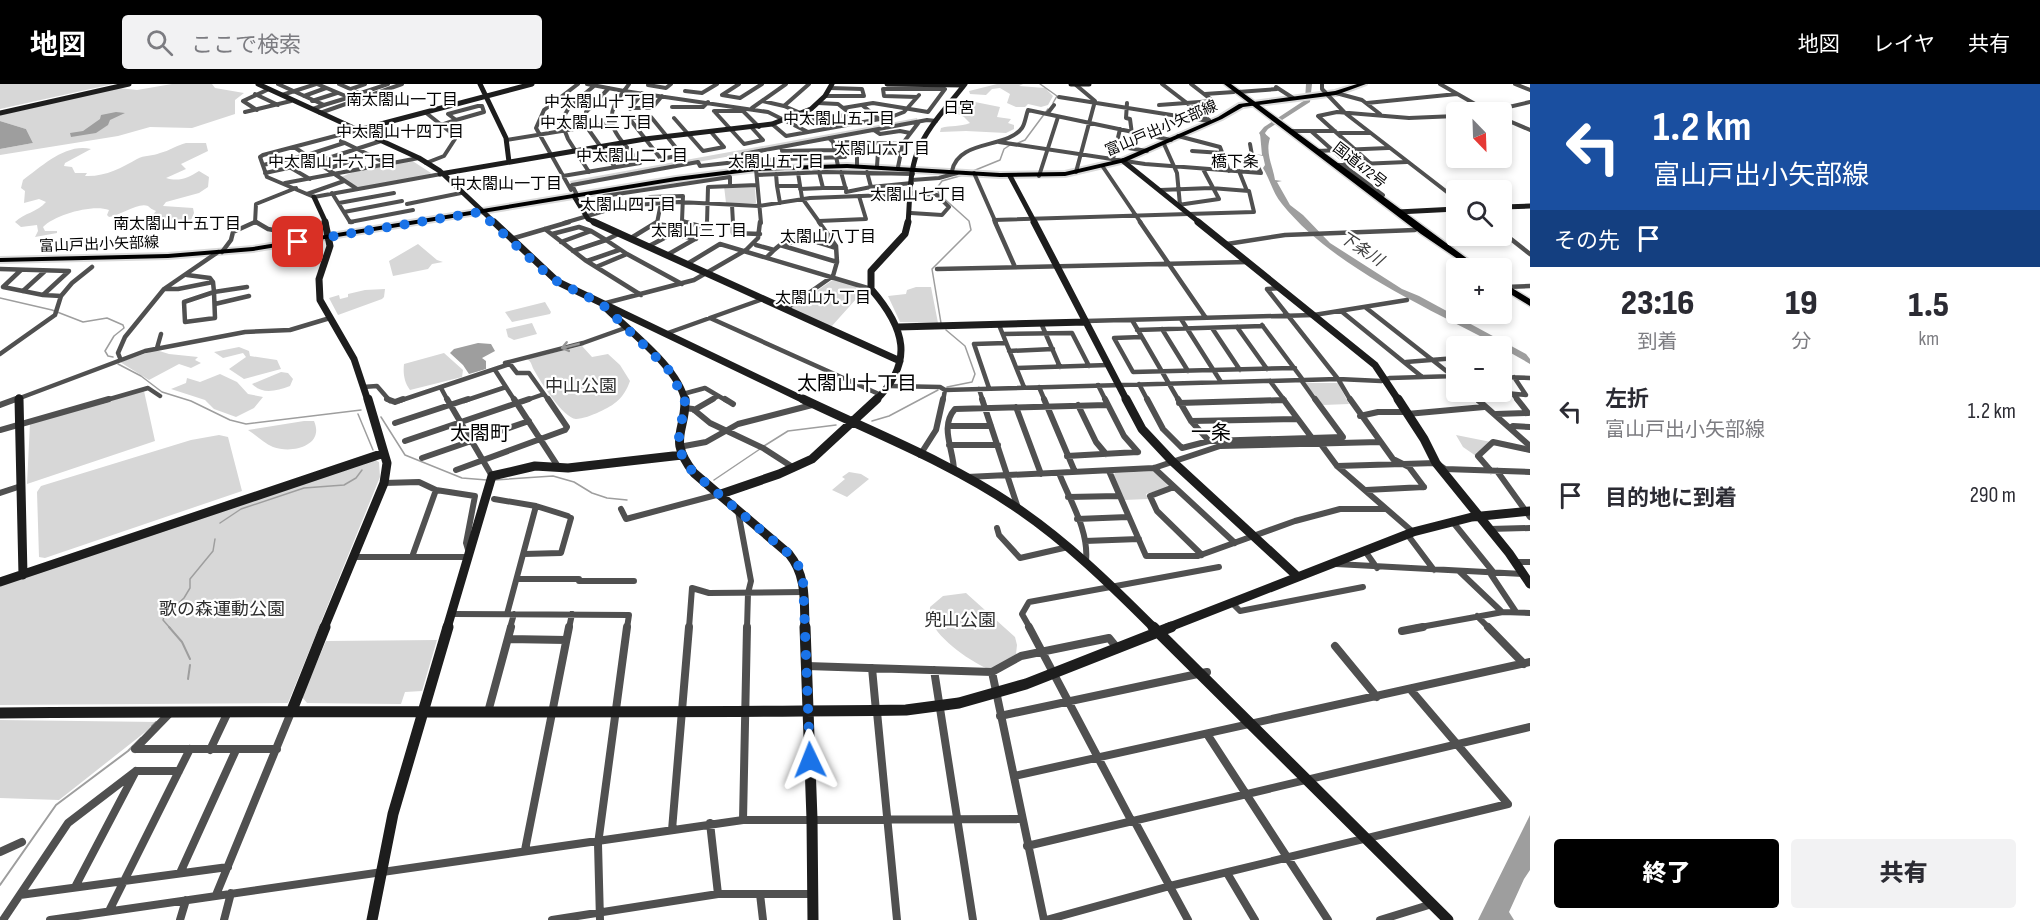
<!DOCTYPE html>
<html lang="ja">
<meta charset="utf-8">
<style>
body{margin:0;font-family:"Sofia Sans Condensed","Noto Sans JP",sans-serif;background:#f2f2f3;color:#2b2b33;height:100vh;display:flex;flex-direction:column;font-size:22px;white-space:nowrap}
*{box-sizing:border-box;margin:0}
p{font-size:20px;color:#7c7c81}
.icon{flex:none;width:33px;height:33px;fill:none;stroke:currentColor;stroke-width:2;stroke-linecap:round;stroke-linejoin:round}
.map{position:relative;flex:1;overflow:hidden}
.panel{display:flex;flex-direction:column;background:#fff;width:510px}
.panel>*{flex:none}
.hud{background:#1a4fa0;color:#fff;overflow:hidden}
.needle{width:39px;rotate:157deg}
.controls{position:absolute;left:1446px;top:18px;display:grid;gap:12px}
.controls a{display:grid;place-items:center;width:66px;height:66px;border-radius:6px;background:#fff;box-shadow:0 3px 9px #0003;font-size:30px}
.pin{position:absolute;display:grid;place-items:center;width:51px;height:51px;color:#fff;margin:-26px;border-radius:12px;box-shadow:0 3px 9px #0006}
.me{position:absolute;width:66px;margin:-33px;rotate:358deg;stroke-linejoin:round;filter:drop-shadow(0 0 4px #0008)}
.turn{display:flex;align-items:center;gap:21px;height:126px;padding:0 24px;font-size:27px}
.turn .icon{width:78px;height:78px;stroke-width:2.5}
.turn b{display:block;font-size:42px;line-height:51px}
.then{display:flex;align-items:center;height:57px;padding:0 24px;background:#0003;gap:12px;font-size:22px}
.eta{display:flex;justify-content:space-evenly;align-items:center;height:102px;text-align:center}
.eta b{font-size:36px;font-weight:800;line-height:42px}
.cta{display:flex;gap:12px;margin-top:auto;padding:12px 24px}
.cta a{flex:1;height:69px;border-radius:6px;background:#000;color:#fff;font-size:24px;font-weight:800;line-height:69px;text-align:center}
.cta a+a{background:#f2f2f3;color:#2b2b33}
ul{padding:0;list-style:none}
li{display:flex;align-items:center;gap:18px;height:84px;padding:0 24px}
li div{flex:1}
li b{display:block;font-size:22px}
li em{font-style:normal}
header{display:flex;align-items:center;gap:36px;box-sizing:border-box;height:84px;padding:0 30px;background:#000;color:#fff}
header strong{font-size:28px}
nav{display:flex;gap:33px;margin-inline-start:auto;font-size:21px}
.search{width:420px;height:54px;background:#f2f2f3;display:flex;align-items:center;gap:15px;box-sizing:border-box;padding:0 21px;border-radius:6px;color:#7c7c81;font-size:22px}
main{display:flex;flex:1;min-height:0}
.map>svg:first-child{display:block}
.green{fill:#d7d7d7}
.water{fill:#9e9e9e}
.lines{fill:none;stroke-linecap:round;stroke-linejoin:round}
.stream-far1{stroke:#9e9e9e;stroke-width:1.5}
.stream{stroke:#9e9e9e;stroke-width:2}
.river{fill:#9e9e9e;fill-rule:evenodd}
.primary-casing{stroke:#dbdbdb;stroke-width:4}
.highway-casing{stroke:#dbdbdb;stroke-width:3}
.street-far3{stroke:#505050;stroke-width:4}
.street-far2{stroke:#505050;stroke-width:4.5}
.street-far1{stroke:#505050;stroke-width:6}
.street{stroke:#505050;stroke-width:8}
.secondary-far3{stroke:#1d1d1d;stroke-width:5}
.secondary-far2{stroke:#1d1d1d;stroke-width:7}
.secondary-far1{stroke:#1d1d1d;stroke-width:9}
.secondary{stroke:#1d1d1d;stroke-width:11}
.primary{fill:#000;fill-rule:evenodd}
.highway{fill:#000;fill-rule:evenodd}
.oneway{stroke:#969696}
.route{stroke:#1a73e8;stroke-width:10;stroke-dasharray:0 18}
.labels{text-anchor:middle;stroke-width:4.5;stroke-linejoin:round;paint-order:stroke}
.far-street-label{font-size:15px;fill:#000;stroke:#fff}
.far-neighbourhood-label{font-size:16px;fill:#000;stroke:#fff}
.far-water-label{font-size:16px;font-style:italic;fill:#3f3f3f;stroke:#fff}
.park-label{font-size:18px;fill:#2e2e2e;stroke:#fff}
.neighbourhood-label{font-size:20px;fill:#000;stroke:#fff}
</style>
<header>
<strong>地図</strong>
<div class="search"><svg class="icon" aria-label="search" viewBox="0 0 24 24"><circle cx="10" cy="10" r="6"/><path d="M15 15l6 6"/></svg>ここで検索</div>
<nav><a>地図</a><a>レイヤ</a><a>共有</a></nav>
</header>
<main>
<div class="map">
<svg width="1530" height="836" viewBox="0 0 1530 836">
<rect width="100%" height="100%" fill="#fff"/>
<path class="green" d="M0,0H113L0,25Z
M172,0H212L215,4L244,9L235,16V30L192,44L150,43L118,52L0,71V65L33,59L26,45L0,37V31L119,4L137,6Z
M997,0H1023L1019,2L1045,4L1053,12L1048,21L1041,23L1028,20L1025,23H1016L1007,19L1010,10L1000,4L992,5L986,11L970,10L969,7Z
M975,18L1000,23L997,33L1011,35L1008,39L1014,41V45L1006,49L966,47L940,48L941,44C951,41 960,43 970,39L964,33L951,27L958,19Z
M917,34L918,38L571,101L570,97Z
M186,59H206L208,67L181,80L186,85L166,94C179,98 188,94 199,87L209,93L208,103L199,109L166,118L163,122L193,124L194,129L191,136L179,141L148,140L147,138L156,127C153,126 150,124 148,122C138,118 120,132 109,133L107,131L109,126C92,120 55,131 43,143L45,147H57V149L35,153L38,147L37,141L21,143L15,138C24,129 38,128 46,118L39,115L24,119L25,107L21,104L23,96C42,82 66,59 91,65L65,79L64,82L72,83L75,89H87L85,92C105,93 121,84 137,75C144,71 153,72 160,69C169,67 177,61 186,59Z
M411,76L431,89L428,92L359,104L341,93L358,86Z
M724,102L755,103L756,119H726Z
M418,160L437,176L443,178L432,180L428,185L393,192L389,177Z
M834,195L866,204L831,243L790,225Z
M916,203H931L938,239L900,238L888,212L906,210L907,206Z
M385,205L384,213L382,215L338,231L329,214L339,211L340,215L348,213V210L365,206Z
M545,218L551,228L550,230L512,238L505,228Z
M532,239L537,250L514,256L508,253L506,245Z
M582,262L592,273L608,270L620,281L630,297C624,314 615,321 599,328C593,331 582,335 576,335C563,334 540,297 534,286C531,281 532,278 527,275Z
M239,263L249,267L250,272L277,276L281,285L244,295L229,285L246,273L243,269L223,274L214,268Z
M156,266L169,270L198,273L195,276L201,279L191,284L179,280L149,296L120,278Z
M444,269L463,286L462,293L410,306C404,298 403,289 404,280Z
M281,288L288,289L293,295L290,302C276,307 263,311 252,300Z
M220,290L237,298L248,310L263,313L254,324L236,333L214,325L205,316L171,305L186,299L187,294L200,298Z
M1305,299H1338L1349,320L1323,321Z
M144,307L155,357L27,400L30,339Z
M304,337H314C325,362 292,370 273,363C264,359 256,351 248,346Z
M219,351L228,353L242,407L45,474L39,473L37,408L41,402L191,356Z
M1456,351L1491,358L1476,372L1463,363Z
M373,375L379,378L380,393L288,619L0,621V501Z
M1155,387L1169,403L1146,410L1148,415L1124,416L1113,392L1115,389Z
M849,388L861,390L869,395L847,413L832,406L845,395L842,393Z
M966,509L1015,553L1017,561L1016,570L991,586C972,579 939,556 931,537C929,533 930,528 930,523L943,512Z
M437,556L422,607L405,608L401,620L307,619L302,613L326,557Z
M0,636L158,638L59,716L0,714Z"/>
<path class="water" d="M116,28L125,29L110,36L108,41L96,49L71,53L70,49L83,47L100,35L101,31Z
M0,37L26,45L33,59L0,65Z
M1265,44L1267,45L1264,49L1270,54C1265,69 1273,82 1275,96L1282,97L1277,98L1290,121L1303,131L1330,159L1402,205L1419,212L1526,270L1530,275V280C1451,232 1340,192 1282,120C1273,110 1270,95 1263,84L1265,81L1263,72L1255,70L1262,71L1260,49Z
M478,259L491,260L495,267L482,274L486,277V285L469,290L463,281L450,269L454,265Z
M1530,731V786L1524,795L1509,828L1514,836H1478Z"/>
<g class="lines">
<path class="stream-far1" d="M1040,0L1057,12L1053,19
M1018,59L1025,56L1048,25
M973,87L1000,76L1004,65L1010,61
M0,214L52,226L83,238L107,234L123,241L124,244L114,252L105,267L108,272L113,273
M941,239L932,185L971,146L969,137L939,110L937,104L942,97L963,91
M946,246L965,262L975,290L972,298L947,303
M118,280L141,292L162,308L191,317L230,336L246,340L361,326
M358,330L373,366
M381,333L405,371L462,394L487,396
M872,337L889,332L938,306
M764,362L788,347L836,341
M495,396L553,392L574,398L592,409L607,414L627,416
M714,396L760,365
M220,439L241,425L304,404L344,401L356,394L362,386
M170,544L163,536L164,533L184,514L190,504V495L213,467L215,455"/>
<path class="stream" d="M169,543L182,558L190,575
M188,595L190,581
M152,642L156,638
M0,801L56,721L128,667L141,654"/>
<path class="river" d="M1306,0H1312L1310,18L1268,45L1265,49L1268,55L1263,56L1259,49L1264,43L1305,16Z"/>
<defs>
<path id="primary" d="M1357,0H1366L1336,11L1243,23L1222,35L1125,78L1065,92L1000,93L847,84L756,87L676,97L253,167L168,174L0,178V174L168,170L253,163L676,93L756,83L847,80L1000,89L1065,88L1121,75L1218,33L1239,20L1335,7Z"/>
<path id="highway" d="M1224,0H1231L1480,184H1471L1421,150Z
M1502,198L1530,215V222L1502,205Z"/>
</defs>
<use href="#primary" class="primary-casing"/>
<use href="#highway" class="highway-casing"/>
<path class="street-far3" d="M278,0L324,21L313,25
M317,0L348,13
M339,0L366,12
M629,0L624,7L768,28L808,48
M1162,0L1209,36
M1322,0V5L1345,29L1456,115
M1440,0L1489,28
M1515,0L1530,6
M648,1L666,4L671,0
M1076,1L1095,17L1076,88
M1276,3L1293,14
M609,4L586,28V42L615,83
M351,5L365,0
M685,7L702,9L717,0
M1238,8L1277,5
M361,9L388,0
M1336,9L1362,16L1380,30
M255,10L278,21
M1205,10L1234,8
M282,11L316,0
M722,11L740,14L762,0
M722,11L739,0
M304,12L326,4
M825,12H864L862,5L830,4
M1059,13L1209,37
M312,17L337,9
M762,17L784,22L817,36L851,30
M818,19L838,20L861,38
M1127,19L1126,34L1130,35L1134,65
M1367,19L1457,10
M324,21L347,14
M862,21L879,35
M1159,21L1213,17L1191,0
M478,22H482L484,28L456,36L448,30Z
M784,22L809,0
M672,23H703L708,18
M632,24H652L662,12
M752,24L786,0
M843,24L873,19L928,28L945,5H883L884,12L917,13
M630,25L642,9
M257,26L243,17L267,6
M714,27L744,60L763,56L752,44
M714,27H743L759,43
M245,28L291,17
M425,28L454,51L455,55L444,72L426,79
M1487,28L1530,18
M320,29L402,0
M1047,30L1054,21
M651,33L682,71L661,75L629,34Z
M674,34L703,67L724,63L711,48
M1502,34L1530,46
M772,40L786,52L891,33L904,28L919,11
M441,41L456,36
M358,46L263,71L260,73L267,93L314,113L441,90
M874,46L880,50L900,47L910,49
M1292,47H1335
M1311,47L1348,80
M1339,49H1369
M1178,52L1220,63L1229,87
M829,54L833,58L838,82
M507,56L611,39
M341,57L388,80
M840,58L903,60
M999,58L1145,80L1261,89L1252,71L1250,60
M1164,60L1177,89L1180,121
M1116,62L1147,67
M294,63L357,105
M781,63L927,36L936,37
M781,63L785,75L745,77L743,70Z
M782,67L835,66
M843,67L900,69
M857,67V82
M1192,67L1222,69
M1317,67L1388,64
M785,75L787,83
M785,75L845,73
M1113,75L1120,45
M1371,80L1318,32L1337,28L1409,34L1456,32
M263,81L307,71L344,59
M1336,81L1407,78
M1343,81L1383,111
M877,82L878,68
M898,83L903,59L919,38
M1103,83L1141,139
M291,84L310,95
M327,85L369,71
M756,85L761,139
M952,87C958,55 1007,65 1022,44C1025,40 1026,31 1028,26L1171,56
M1239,87L1247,107
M589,88L568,55L561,37L570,22L594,2
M819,88L823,104H846
M841,88L846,106
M265,89L316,78L381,57
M798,89L802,114L820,139
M974,89L996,139
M776,90L777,102H800
M757,91L826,88L913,90
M563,92L640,79C619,52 597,39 624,7L587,0
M1039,92L1058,33
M912,96L939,94L957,89
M285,99L419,74
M777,102L780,119
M800,105L823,104
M571,106L536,44L544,26L578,0
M846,108L871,103L867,88
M332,109L350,138L413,126
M307,110L344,97
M577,111L572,101L698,78L700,82L745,77L748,86
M604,112L730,93V102
M873,112L871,103L912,99
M339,119L394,109
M654,119L650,113L683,112L682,137
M407,120L461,109
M732,121L733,139
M1178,121L1219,115L1203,85
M344,128L402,117
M911,129L942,131L949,123L937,111L912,109
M994,136L1254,128L1249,107L1211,104L1160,106
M819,137L866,135L859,112
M256,138L258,139
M255,139L256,120L296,104
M564,139L611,125L635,121L679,118L759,122L810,114L912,110
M657,139L661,119
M680,139L682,137L690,139
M707,139L708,103L757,101"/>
<path class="street-far2" d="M256,138L268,145L295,150L298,158
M350,138H352
M684,138L707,144V138
M733,138V149L760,150
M995,138L1015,183
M1140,138L1206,234
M657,140L677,143
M545,145L585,176L641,211
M1502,148L1530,170
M552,150L579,143L591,147
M672,150L682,138
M631,154L657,138
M511,155L569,138
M561,158L591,147L606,156L620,149
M1227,160L1285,151L1415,146
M756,161L774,166L767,173
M649,162L672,150L696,155
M784,162C801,150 818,159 836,164
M774,166L780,161L837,178
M573,167L606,156L627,170
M222,168L231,156L233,148L255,138
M667,171L695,155
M587,177L619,166
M687,180L720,160L871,205
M596,183L627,170L682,200
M0,185L69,187L43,211L3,203L21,186
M937,185L1248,178
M213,198L214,208
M1505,203L1530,202
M1281,204L1267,205L1338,295L1351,317
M164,205H178L213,198L210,194L187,191
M23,207L45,187
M214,208L215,234L185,238L184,218Z
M214,208L247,203
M43,211L61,212
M215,220L249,212
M602,220L694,196L746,166L758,154L760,138
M1365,223L1454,293
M786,225L833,192L837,178L836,162L819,138
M1341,227L1421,292
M710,234L881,311
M1181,235L1221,298
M1132,236L1179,317
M1086,237L1314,231L1407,216
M1041,239L1060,283
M999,241L1024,303
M1262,241L1303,296
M1237,243L1267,285
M1212,244L1240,286
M1162,245L1188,287
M1137,246L1263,242
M665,250L763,215
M1003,250L1072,249L1089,282
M1141,253L1114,254L1133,288L1295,284
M157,264L161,250
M1009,267L1053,265
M0,270L55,231L61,212L72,199L92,183
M120,274L118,269L125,253L164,205L218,168
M1406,278L1456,274
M505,279L583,259L625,244
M1017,284L1108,281
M1502,284L1511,293
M495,286L515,317
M1502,293L1530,294
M1301,296L1316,317
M1270,297L1285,317
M1139,300L1148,317
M1098,301L1106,317
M890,302L940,303L945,306L1338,295L1381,297L1390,294L1456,292
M363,303L377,302L390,317
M1039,303L1045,317
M441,304L448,317
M989,304L974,260L1006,259
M979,305L983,317
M1469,308L1478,317
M544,310L549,317
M683,310L705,304L727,317
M1513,310L1518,317
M1472,311L1496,308L1526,311L1514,293
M12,317L145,267L245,248L290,246L330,234
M103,317L148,304L160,312
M399,317L510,280L517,289H529L544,310L524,317
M464,317L506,303
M710,317L718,312
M943,317L945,306
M1260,317L1284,316"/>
<path class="street-far1" d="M387,315L395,318L403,315
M447,315L492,392
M514,315L559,384
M725,315L733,320
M982,315L1018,424
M1044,315L1075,388
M1105,315L1124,352L1138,368
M1147,315L1163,345L1182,364L1209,357L1343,353L1315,315
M1178,315L1191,337L1209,357
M1283,315L1312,354
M1350,315L1393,375L1409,383L1424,403
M1477,315L1530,362
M1179,319L1284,316
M0,321L16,315
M1078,321L1096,358L1106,370
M1016,323L1041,390
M684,324L693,325L710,339L763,364L794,384
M694,326L713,315
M1407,330L1484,323
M1496,330L1528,329L1517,315
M1360,332L1378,328H1406
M1191,337L1297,335
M395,339L468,315
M948,342H991
M1513,342L1530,343
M0,346L109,315
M405,357L529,315
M1320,359L1337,382L1413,448
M949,361H998
M679,363L706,358L738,340L812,321
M920,371L936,346L943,315
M1067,372L1138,368
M422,374L529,337
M1337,382L1436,379L1445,385L1530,388
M1154,384L1235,459
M456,386L565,346L567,343L548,315
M954,387C954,366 939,343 955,325L1107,321
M1109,387L1146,472H1198L1295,437L1340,425H1386
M1491,387L1478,372L1493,358L1530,366
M1497,387L1530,433
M1059,389C1070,417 1089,446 1086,477
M967,393L1154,384L1220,362L1380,358
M384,399L419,398L436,406L412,473
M1174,403L1150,412L1157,427L1202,471
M436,406L475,412L466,459L469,469
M1366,406L1424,403
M0,409L21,402
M1068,413L1119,412
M494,415L536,422
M621,425L626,435L720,410
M738,427L751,497L748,509L747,544
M1077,435L1128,433
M1452,437L1494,489
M997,444L999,451L1020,474L1068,463
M1489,445L1530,444
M1407,450L1434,486
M1085,457L1139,455
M1365,467L1377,484
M524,470L561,469L571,434
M354,473H469
M1515,478H1530
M1336,480L1523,490
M1459,487L1502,528
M1490,489L1516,528
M517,495H579
M579,497H634
M1232,519L1240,527L1363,503
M453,530L629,531L627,544
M507,530L536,422L568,432
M1477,532L1489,544
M510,544L514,530
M569,544L572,530
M689,544L692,504L709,509L804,508
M1030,544L1022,530L1029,518L1219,483
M1415,544L1503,528L1530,529"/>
<path class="street" d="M1029,543L1131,736L1136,740L1188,836
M1488,543L1524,580
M1402,547L1423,543
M508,555L566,556
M1335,562L1377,613
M807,582L992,588L1021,572L1109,554L1118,565
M872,584L876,627
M934,586L973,836
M992,588L1044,836
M488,628L511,543
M877,628L897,836
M1000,632L1207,588
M1207,650L1328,836
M135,665H277
M135,665L170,629
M210,666L228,628
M1014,692L1530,578
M743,736L747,543
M710,739L718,810
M672,746L689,543
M1027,762L1530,643
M525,766L569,543
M0,768L22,758
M180,789L236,666
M1227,789L1255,836
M75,803L136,687
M760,810L763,836
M20,811L228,783
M216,811L292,626
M109,827L190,665
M3,836L68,739L136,687H179
M50,836L743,736L1021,735
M180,836L186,816
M224,836L231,809
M552,836L718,810H813
M600,836L598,760L627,543
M1046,836L1170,802L1508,720L1410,605
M1380,836L1432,820"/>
<path class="secondary-far3" d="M258,0L419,74L440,87L495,139
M480,0L506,54L509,78
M887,0L964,1
M1071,0H1089
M0,29L129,0
M358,46L532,0
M1123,77L1200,139
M440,90L645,55L772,40L811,25L825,12L832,0
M1010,92L1035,139
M574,112L588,135L597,139
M314,113L326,139
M1502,123L1530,122
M1398,128L1456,125
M908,139C910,117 909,90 917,69C926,44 949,21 965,0"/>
<path class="secondary-far2" d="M325,138L330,162L319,195L320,216L354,275L368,317
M494,138L558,198L806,317
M594,138L900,277
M1034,138L1127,317
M1198,138L1375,281L1399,317
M606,224C629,247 679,284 685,317
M898,243L1086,238
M19,314V317
M875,317C915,278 905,244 871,205V187L905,150L908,138"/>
<path class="secondary-far1" d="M19,315L23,491
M685,315C686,348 667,355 694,389L789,470C807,492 804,517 805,544
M803,315C874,349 949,378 1014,422C1066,457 1110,500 1154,544
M1126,315L1142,345L1172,377L1298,493
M1398,315L1424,355L1436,379L1509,469L1530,500
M721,410L779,390L812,375L877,315
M0,498L384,369
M324,544L384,399L387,379L368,315
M447,544L492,392L535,382L568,384L682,371
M1167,544L1413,448L1472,433L1530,427"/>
<path class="secondary" d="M805,543L812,735L813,836
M1153,543L1448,836
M292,626L325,543
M0,629C302,626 604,630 906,626L959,619L1026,600L1171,543
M372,836L393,730L448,543"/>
<use href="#primary" class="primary"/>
<use href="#highway" class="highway"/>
</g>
<defs><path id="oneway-shaft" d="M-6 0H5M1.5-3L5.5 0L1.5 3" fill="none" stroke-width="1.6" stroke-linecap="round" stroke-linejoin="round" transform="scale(1.5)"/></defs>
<use class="oneway" href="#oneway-shaft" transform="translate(570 262) rotate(166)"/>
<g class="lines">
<path class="route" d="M298,158L480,128L547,190L558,198L602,220L668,285L685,316C682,348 669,361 694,389L789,470L798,481L803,495L810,676"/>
</g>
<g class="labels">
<g class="far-street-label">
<text transform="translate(1161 44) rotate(-23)" y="5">富山戸出小矢部線</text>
<text transform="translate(1360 81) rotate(38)" y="5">国道472号</text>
<text transform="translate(99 160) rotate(-2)" y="5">富山戸出小矢部線</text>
</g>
<g class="far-neighbourhood-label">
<text x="402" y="21">南太閤山一丁目</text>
<text x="600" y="23">中太閤山十丁目</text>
<text x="959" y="29">日宮</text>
<text x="839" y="40">中太閤山五丁目</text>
<text x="596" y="44">中太閤山三丁目</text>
<text x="400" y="53">中太閤山十四丁目</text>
<text x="882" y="70">太閤山六丁目</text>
<text x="632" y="77">中太閤山二丁目</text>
<text x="332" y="83">中太閤山十六丁目</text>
<text x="776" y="83">太閤山五丁目</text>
<text x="1235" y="83">橋下条</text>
<text x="506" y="105">中太閤山一丁目</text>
<text x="918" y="116">太閤山七丁目</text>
<text x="628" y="126">太閤山四丁目</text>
<text x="177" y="145">南太閤山十五丁目</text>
<text x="699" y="152">太閤山三丁目</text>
<text x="828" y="158">太閤山八丁目</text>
<text x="823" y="219">太閤山九丁目</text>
</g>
<g class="far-water-label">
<text transform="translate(1362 164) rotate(33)" y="6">下条川</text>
</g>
<g class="park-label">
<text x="581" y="308">中山公園</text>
<text x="222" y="531">歌の森運動公園</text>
<text x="960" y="542">兜山公園</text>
</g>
<g class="neighbourhood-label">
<text x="857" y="306">太閤山十丁目</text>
<text x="1211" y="355">一条</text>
<text x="480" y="356">太閤町</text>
</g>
</g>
</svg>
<div class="controls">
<a><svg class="needle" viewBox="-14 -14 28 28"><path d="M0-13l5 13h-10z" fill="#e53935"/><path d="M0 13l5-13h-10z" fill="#7c7c81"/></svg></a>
<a><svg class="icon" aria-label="search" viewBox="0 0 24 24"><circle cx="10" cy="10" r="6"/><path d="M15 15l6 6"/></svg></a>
<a>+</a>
<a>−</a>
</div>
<div class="pin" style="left:298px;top:158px;background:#d93025"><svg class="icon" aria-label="arrive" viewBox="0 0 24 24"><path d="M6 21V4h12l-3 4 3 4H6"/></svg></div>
<svg class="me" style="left:810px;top:676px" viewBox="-20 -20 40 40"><path d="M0-17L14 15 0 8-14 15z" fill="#1a73e8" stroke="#fff" stroke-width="4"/></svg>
</div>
<section class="panel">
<div class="hud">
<div class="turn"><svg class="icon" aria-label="left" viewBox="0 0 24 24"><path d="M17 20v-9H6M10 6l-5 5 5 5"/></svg><div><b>1.2 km</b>富山戸出小矢部線</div></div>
<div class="then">その先<svg class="icon" aria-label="arrive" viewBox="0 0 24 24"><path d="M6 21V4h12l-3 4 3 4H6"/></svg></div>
</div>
<div class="eta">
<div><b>23:16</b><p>到着</p></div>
<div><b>19</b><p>分</p></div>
<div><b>1.5</b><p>km</p></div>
</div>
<ul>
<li><svg class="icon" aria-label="left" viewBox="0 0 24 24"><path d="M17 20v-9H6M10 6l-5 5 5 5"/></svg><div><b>左折</b><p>富山戸出小矢部線</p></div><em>1.2 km</em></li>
<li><svg class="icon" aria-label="arrive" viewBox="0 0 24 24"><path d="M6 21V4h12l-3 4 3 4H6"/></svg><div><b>目的地に到着</b></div><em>290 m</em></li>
</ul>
<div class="cta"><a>終了</a><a>共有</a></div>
</section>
</main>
